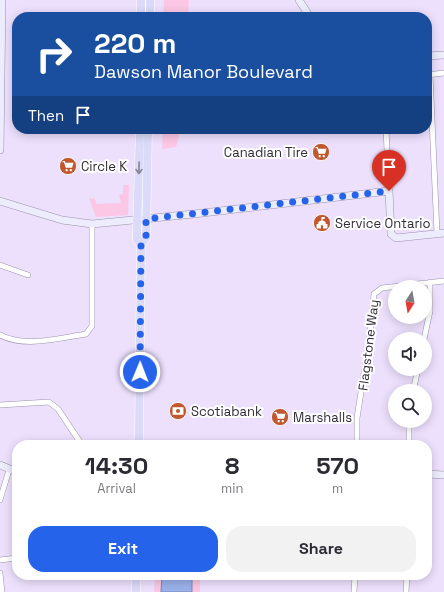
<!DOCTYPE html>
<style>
body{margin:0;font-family:"Space Grotesk",sans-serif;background:#f2f2f3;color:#2b2b33;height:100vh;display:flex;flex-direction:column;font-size:15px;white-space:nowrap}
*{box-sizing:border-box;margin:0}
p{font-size:13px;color:#7c7c81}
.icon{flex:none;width:22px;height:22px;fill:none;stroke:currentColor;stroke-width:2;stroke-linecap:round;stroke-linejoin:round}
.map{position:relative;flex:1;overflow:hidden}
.side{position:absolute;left:12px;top:440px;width:420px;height:140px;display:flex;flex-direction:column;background:#fff;border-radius:16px;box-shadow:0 2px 10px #0003}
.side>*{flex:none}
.top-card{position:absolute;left:12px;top:12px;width:420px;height:122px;border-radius:16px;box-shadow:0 2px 10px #0003;background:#1a4fa0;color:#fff;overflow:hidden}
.needle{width:26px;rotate:191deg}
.tools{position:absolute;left:388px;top:280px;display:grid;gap:8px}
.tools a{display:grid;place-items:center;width:44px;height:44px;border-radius:50%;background:#fff;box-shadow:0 2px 10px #0003;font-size:20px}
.pin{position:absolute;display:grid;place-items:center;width:34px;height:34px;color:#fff;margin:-41px -17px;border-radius:50% 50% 50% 0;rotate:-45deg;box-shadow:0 0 4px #0007}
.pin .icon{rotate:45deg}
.me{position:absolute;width:44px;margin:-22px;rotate:1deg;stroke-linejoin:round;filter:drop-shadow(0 0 3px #0008)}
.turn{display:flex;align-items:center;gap:14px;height:84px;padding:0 16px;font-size:18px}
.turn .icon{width:52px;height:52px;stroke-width:2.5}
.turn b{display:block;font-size:28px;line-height:34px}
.then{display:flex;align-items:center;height:38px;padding:0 16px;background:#0003;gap:8px;font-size:15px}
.eta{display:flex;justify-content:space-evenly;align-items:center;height:68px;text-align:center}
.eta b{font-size:24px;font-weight:700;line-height:28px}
.cta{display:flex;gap:8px;margin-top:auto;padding:8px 16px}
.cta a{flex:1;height:46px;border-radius:16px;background:#2563eb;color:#fff;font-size:16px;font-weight:700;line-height:46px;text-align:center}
.cta a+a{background:#f2f2f3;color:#2b2b33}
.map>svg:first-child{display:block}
.green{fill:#fbc7e4}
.water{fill:#9ab1eb;stroke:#7a89b5}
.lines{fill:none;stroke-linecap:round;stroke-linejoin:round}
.street-casing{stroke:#9d91ac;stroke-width:6}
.secondary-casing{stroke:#9d91ac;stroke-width:8}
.primary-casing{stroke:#fff;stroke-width:9}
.street{stroke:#fff;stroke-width:5}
.secondary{stroke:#edecfc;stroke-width:7}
.primary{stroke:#dbdaf8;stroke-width:8}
.oneway{stroke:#868297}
.route{stroke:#2563eb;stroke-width:7;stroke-dasharray:0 12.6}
.labels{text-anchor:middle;stroke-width:4;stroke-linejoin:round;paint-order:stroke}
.poi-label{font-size:13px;fill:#302b36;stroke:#fff;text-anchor:start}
.street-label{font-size:13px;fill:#302b36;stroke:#fff}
</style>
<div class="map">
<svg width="444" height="592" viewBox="0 0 444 592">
<rect width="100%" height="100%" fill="#ede0fd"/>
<path class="green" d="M164,0H189L188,17H163Z
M163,129H190L180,132L176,147L162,149Z
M123,185H129L128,215L96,217L89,198L95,199L96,204L121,203L119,195L123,194Z
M155,575H200V592H154Z"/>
<path class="water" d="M162,575H192V592H161Z"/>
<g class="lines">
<defs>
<path id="street" d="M427,75L444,73
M430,75L437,233
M386,129L389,191
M0,265L28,275
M0,335C24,348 60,338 86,334L92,326V224
M424,339L430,311V282
M413,391L418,369
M0,405L49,402L58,409L82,445
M409,421V445
M357,445V418L370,334L374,294L382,288L444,281
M0,500L9,470
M0,560L17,558
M0,573L2,592
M354,592L355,575
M406,592L407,575"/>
<path id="secondary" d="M299,0L310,17
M427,56L444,55
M0,150L2,0
M0,201L62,220L92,224L194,214L389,191L391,234L396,238L444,233
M0,465L17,472
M427,474L444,475"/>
<path id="primary" d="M141,17V0
M150,17V0
M141,245L146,238L148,129
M135,445L139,439L141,245L137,239V229L140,129
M136,592V575"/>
</defs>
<use href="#street" class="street-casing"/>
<use href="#secondary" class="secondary-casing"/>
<use href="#primary" class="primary-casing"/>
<use href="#street" class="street"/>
<use href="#secondary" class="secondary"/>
<use href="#primary" class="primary"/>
</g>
<defs><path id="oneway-shaft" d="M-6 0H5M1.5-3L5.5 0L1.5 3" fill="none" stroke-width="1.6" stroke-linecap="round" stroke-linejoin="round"/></defs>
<use class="oneway" href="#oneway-shaft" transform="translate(139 168) rotate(91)"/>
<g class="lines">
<path class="route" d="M140,372L141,244L146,238V219L389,191"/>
</g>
<defs>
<symbol id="supermarket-disc" viewBox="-11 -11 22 22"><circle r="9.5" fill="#c0592f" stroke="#fff"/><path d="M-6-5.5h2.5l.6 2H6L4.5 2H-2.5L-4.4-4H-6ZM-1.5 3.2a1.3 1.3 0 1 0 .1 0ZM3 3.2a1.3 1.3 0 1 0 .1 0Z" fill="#fff"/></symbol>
<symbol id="civic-disc" viewBox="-11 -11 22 22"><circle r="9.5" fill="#c0592f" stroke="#fff"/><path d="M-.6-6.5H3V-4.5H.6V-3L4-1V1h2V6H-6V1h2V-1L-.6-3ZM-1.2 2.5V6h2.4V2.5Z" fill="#fff"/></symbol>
<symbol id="bank-disc" viewBox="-11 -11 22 22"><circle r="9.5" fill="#c0592f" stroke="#fff"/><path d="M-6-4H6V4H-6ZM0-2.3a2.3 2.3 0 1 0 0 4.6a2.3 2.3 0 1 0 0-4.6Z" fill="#fff"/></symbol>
</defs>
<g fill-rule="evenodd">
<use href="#supermarket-disc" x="311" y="142" width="20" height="20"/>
<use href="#supermarket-disc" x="58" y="156" width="20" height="20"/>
<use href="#civic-disc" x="312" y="213" width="20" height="20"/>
<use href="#bank-disc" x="168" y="401" width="20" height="20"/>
<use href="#supermarket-disc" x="270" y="407" width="20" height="20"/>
</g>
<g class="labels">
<g class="poi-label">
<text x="308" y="157" text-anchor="end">Canadian Tire</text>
<text x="81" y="171">Circle K</text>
<text x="335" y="228">Service Ontario</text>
<text x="191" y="416">Scotiabank</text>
<text x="293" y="422">Marshalls</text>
</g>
<g class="street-label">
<text transform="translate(368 345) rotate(-83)" y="5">Flagstone Way</text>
</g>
</g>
</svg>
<div class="tools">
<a><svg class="needle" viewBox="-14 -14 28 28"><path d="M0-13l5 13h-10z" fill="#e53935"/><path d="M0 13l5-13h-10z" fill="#7c7c81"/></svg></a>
<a><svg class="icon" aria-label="sound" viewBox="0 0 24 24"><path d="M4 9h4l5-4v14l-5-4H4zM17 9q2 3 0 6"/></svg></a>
<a><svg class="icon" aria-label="search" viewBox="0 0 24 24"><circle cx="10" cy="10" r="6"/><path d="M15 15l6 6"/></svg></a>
</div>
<div class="pin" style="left:389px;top:191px;background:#d93025"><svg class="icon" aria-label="arrive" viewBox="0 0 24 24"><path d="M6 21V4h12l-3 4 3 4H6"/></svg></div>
<svg class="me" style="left:140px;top:372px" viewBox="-20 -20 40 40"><circle r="17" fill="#2563eb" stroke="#fff" stroke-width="3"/><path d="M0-11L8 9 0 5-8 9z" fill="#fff"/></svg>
<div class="top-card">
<div class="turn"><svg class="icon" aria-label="right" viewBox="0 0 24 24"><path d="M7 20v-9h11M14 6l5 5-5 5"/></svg><div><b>220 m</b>Dawson Manor Boulevard</div></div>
<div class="then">Then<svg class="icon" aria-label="arrive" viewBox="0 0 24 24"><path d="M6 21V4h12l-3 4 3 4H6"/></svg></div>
</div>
<section class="side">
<div class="eta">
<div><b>14:30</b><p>Arrival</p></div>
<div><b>8</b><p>min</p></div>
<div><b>570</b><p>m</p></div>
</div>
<div class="cta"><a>Exit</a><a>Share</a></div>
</section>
</div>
